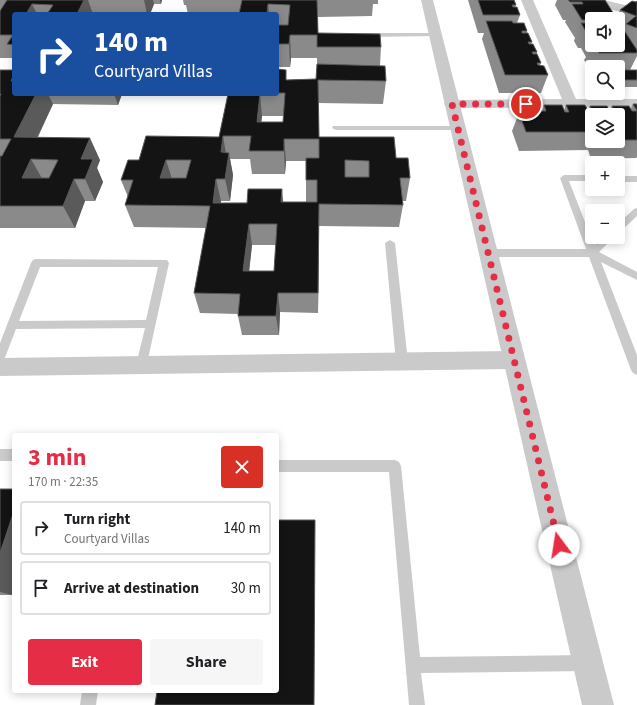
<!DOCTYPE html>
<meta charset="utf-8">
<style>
body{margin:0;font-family:"Source Sans 3",sans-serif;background:#f6f6f6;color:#202124;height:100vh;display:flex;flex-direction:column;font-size:15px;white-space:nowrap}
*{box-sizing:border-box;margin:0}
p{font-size:13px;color:#757577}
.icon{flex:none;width:22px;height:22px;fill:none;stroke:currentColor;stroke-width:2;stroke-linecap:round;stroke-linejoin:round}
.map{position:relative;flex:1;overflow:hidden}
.panel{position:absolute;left:12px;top:433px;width:267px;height:260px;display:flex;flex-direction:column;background:#fff;border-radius:4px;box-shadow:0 2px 10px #0003}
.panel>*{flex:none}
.hud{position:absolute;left:12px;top:12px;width:267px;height:84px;border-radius:4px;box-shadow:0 2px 10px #0003;background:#1a4fa0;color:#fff;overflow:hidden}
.controls{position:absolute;left:585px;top:12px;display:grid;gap:8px}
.controls a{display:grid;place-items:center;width:40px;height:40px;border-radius:4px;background:#fff;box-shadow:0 2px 10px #0003;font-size:20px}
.pin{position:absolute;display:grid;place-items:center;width:34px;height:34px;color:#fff;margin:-17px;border:2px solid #fff;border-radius:50%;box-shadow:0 1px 4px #0007}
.me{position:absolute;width:44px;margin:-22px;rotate:346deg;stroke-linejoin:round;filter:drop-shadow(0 0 3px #0008)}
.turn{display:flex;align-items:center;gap:14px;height:84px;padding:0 16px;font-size:18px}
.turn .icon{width:52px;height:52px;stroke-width:2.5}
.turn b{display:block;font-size:28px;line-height:34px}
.round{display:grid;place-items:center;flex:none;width:42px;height:42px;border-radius:4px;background:#f6f6f6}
.headline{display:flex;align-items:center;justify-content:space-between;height:68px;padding:0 16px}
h1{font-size:24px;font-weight:700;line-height:30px;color:#e52e46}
.button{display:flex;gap:8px;margin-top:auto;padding:8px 16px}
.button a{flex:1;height:46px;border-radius:4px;background:#e52e46;color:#fff;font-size:16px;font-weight:700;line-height:46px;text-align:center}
.button a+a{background:#f6f6f6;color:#202124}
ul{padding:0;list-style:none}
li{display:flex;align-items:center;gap:12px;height:54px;margin:0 8px 6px;padding:0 8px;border:2px solid #e0e0e0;border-radius:4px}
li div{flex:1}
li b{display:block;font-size:15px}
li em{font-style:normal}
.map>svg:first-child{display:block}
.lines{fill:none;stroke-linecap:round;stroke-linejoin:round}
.service{fill:#cacaca;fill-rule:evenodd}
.minor{fill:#cacaca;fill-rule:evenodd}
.tertiary{fill:#cacaca;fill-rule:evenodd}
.wall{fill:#8a8a8a;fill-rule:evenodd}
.shaded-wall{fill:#5a5a5a}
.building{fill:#141414;stroke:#5a5a5a;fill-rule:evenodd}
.route{stroke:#e52e46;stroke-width:7;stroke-dasharray:0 12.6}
</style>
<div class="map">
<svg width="637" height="705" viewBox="0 0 637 705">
<rect width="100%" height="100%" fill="#fff"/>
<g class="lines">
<path class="service" d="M435,33L438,35L437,36L366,37L363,35L366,33Z
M333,126H457L461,128L457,130H336L332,128Z
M564,175H592V181H569L594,245L603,237H614L599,252L637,272V280L601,262L637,355V375L633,373L631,370L589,257H488L483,253L488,249H586L560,178Z
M618,176H637V182H618Z
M637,208V216L621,231L618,232V224L634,209Z
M390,240L395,243L408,362L406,365L402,367L398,365L396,362L385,243Z
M36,259L167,260L169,263L146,368L142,370L138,368L136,365L145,328L16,329L4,360L0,362V343L31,263L33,260ZM40,267H158L146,320L19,321Z
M0,449H14V461H0Z
M277,460H395L399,462L401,466L420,657L587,655L592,658L595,663L592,668L587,671L421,673L425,705H409L389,472H277Z
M82,691H98L96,705H80Z"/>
<path class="minor" d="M521,0H533L576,99H637V107L451,108L446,107L444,104L446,101L451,100L562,99Z
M584,0H604L637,8V16L586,3Z
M513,351L520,354L524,360L520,366L513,369L0,376V358Z"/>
<path class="tertiary" d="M421,0H433L614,705H582Z"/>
</g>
<path class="wall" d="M0,0H162L161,4H154L150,14H14V58H0Z
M183,0H378V4H373L372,16L318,17V33L381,47L380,65L386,81L383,104L318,103L319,137L396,158L410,178L406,201H402L403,205L399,227L319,226L318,313L280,312L279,335H242L238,316V314L200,313L194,293L206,228L134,227L125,205L128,197L121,180L139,160L219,137L228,94H277V69L287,80L316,79L317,64V58H291L290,67H277V14H188L186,5H184ZM262,116H283V122H261ZM230,159H250L252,174H285L286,161H306V202L221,203V201H230L233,175ZM252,245H276L274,271H249Z
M468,0H514L516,5L515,7L520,15L517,23L527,31V33L532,42L531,44L537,52V54L541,63L540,65L548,75L541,93H499L482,39L484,33H478Z
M557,0H605L616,18L620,10L637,1V56L630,70H637V87H618V67H592V71H591L584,60L586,57L581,48H578L574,41L575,38L565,22L566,20H563L555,5ZM592,19H618V45H592Z
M0,70L14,94H122L118,105L53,104L38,137L100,160L97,168L103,182L95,201H85L75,228H0Z
M178,94H220V96L179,95Z
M633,104H637V157L636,158L591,159L588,150L519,151L512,131L519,113H520L522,105L542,111L544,105L564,110L566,105L588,109L590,106L609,110L612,106L631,108ZM592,115H618V141H592Z
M0,489H14V588L12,595H0Z"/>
<path class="shaded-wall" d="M84,0H88L93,14H77Z
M144,0H153L154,4L150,14H147Z
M160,0H162L161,4Z
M32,4L37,14H26Z
M268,4L269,14H267Z
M290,35L291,58L290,67L289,44Z
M14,75V87L11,81Z
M36,94H48L53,104L27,159L14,137Z
M114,94H122L118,105Z
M260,94L262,116L259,145L257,122Z
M223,136L227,159L221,152Z
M90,138L100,160L97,168L103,182L95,201L85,179L81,159Z
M284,139L286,161L285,174L284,151Z
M229,153L233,175L230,201L225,179Z
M31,159L44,182L22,178Z
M166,160L173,182L160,178Z
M74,179L85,201L75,228L63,206Z
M216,179L221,201L218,225L213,203Z
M282,189L284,211L281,202Z
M319,204V226L318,313V293Z
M249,224L252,245L247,291L243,271Z
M278,293L280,312L279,335L276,316Z
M14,511V588L12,595L0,592V553Z"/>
<path class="building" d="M7,0H84L77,14H47L53,5L32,4L26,14H14V45L7,44L13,35H0V11Z
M242,0H317L318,33L380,34L381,47H317V35H290L289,44H277V25H288L290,5L268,4L267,14H239Z
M478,0H514L516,5H512L513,7H517L520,15H483Z
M568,0H605L617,19H592V20H582L572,4H583L582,2H570Z
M632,1L636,2L637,1V28L626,24L636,16L620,10Z
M486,21H512L513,23H524L527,31H522V33H528L532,42H528L529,44H533L537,52H532L533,54H537L541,63H537L538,65L544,66L548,75H505Z
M618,21L637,50V53H599L594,45H618Z
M581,23H592V36L589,30H585Z
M317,64L385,66L386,81L318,80L319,137H394L396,158H408L410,178H400L403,205L319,204L318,293H278L276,316H238L240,294L194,293L210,206L125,205L133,180H121L128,160H139L146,136L219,137L228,94H260L257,122H283L285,93H277V69L286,70V80L316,79ZM223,136H251L249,151H284V139H319V158H306V180H317V202H281L282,189H248L247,203H213L216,179H225L229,153L221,152ZM166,160H191L186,178H160ZM345,160L369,161V177H345ZM249,224H277L274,271H243Z
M0,70H14V75L11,81L14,80V94H36L14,137L90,138L81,159H93L85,179H74L63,206H0V156H2L11,139H0V96L1,94H0ZM31,159L58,160L49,178H22Z
M618,70H637V80H621L618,74Z
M633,104H637V140H618V115H592V132H526L519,113H525L522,105H539L541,111H546L544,105H562L565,112H569L566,105H585L589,112H593L590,106H607L610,112H615L612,106H629L632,111H637Z
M0,489H14V511L0,553Z
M277,520H315L314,705H155L157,691H277Z"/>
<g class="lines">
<path class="route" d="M526,104H452L559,545"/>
</g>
</svg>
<div class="controls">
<a><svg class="icon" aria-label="sound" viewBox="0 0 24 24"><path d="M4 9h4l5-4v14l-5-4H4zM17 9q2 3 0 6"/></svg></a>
<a><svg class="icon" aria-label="search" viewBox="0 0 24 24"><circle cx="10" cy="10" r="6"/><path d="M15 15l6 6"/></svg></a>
<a><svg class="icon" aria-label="layers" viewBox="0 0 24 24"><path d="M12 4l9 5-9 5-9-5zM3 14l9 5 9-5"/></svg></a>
<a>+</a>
<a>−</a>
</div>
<div class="pin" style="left:526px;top:104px;background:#d93025"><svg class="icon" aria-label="arrive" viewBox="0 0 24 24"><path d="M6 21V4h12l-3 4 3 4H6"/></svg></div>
<svg class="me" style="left:559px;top:545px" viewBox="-20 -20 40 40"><circle r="19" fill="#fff"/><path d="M0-13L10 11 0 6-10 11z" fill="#e52e46"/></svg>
<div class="hud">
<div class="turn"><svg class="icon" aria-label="right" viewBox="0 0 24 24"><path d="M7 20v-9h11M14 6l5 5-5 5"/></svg><div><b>140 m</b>Courtyard Villas</div></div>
</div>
<section class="panel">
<div class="headline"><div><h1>3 min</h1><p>170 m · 22:35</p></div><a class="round" style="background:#d93025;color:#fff"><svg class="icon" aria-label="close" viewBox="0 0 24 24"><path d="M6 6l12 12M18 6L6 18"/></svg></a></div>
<ul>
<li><svg class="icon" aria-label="right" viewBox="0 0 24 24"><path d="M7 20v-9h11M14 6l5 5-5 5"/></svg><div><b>Turn right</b><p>Courtyard Villas</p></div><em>140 m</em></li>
<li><svg class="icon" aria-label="arrive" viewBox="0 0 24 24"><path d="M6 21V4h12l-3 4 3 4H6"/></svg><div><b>Arrive at destination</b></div><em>30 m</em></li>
</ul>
<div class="button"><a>Exit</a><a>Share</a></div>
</section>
</div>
